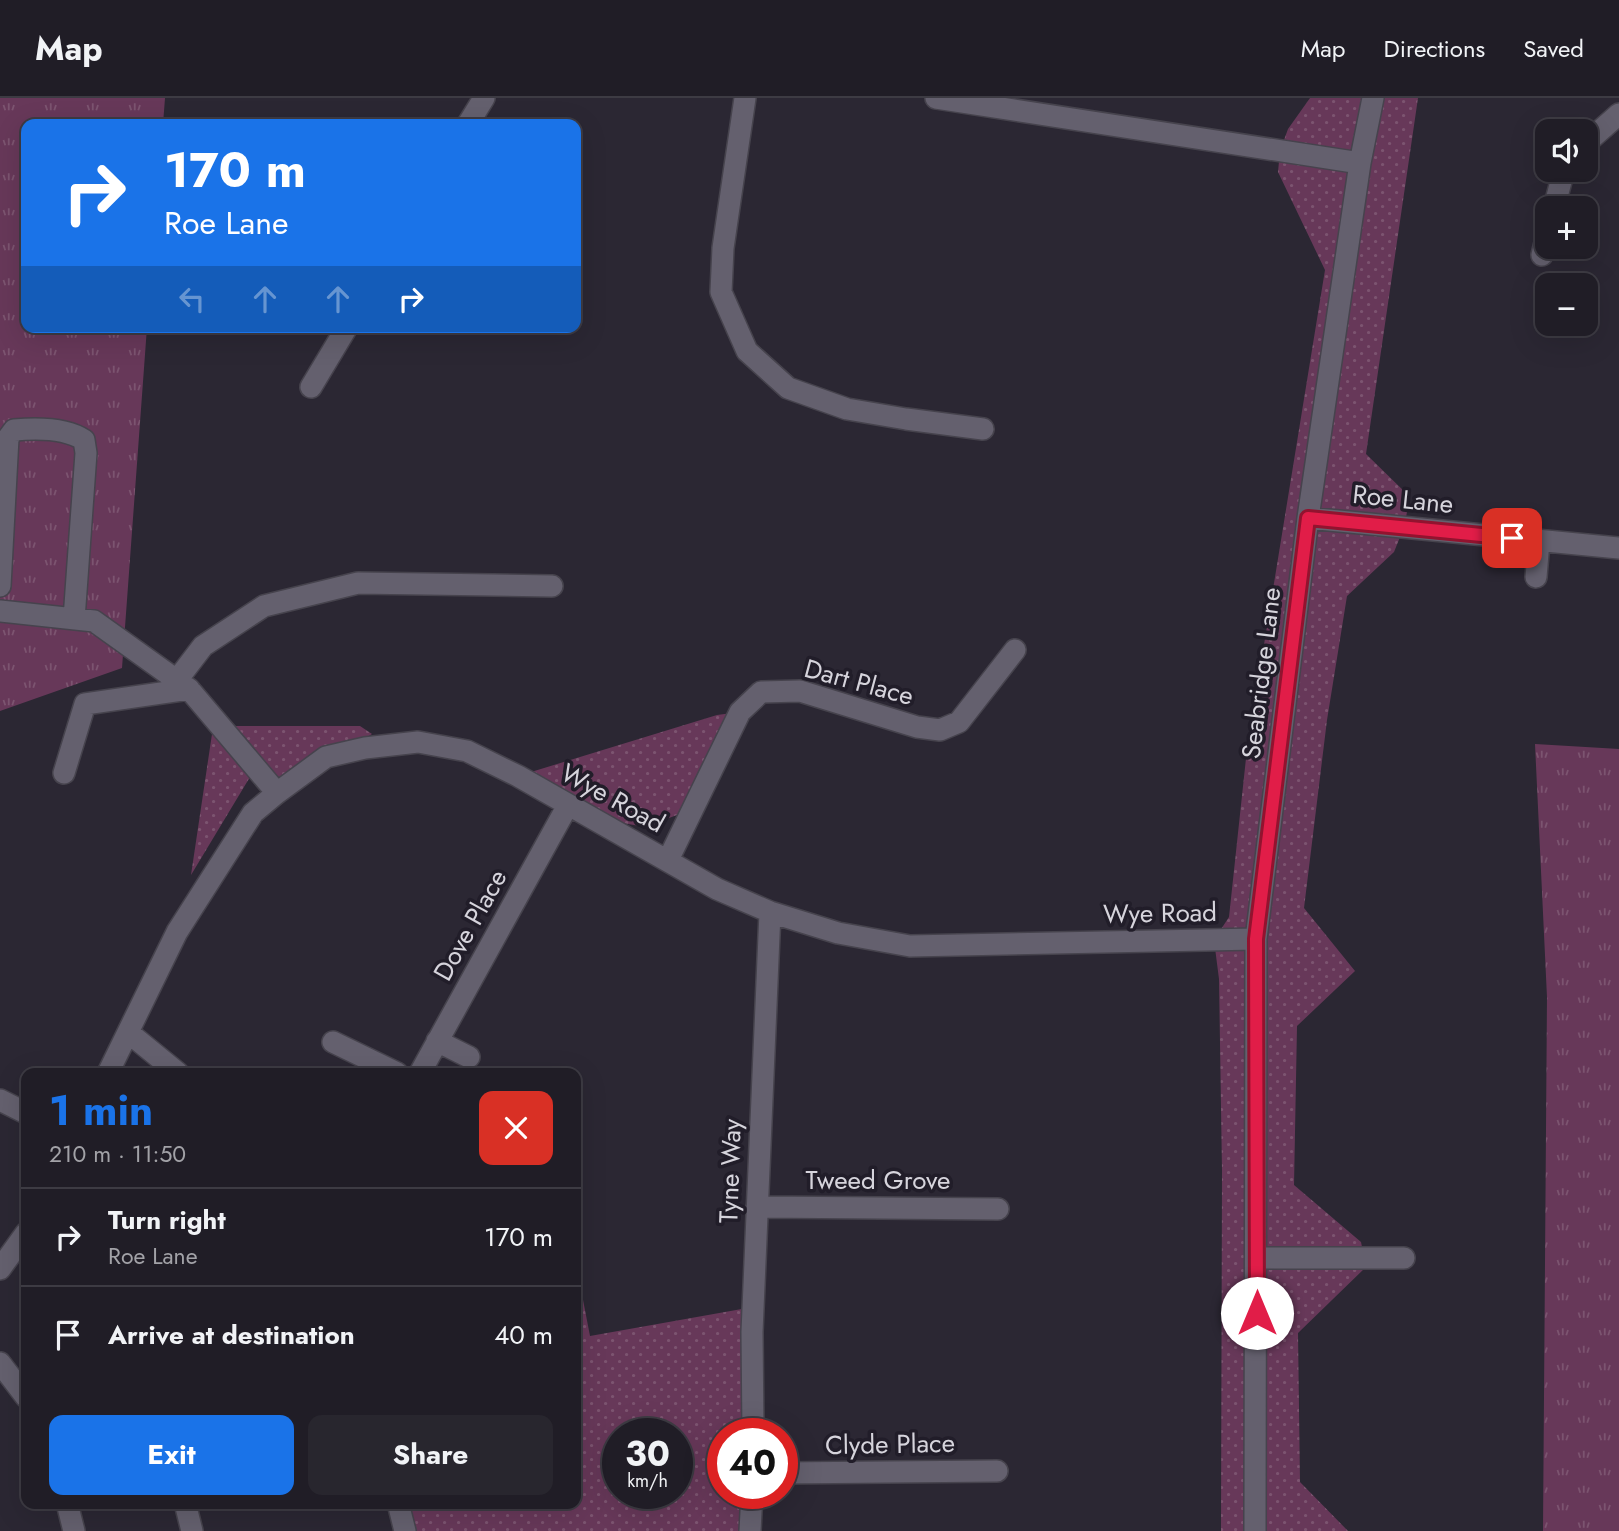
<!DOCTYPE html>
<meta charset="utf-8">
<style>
body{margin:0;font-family:Jost,sans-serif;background:#28262e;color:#f1f3f6;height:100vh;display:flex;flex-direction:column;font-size:26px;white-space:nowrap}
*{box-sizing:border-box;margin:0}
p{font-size:23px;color:#a2a2a7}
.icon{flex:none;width:38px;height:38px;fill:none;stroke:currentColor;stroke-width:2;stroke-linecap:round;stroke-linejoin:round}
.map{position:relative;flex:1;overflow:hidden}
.side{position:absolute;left:21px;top:970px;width:560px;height:441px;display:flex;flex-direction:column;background:#201d26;border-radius:14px;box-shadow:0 7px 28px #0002,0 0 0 2px #3d3b43}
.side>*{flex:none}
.hud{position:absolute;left:21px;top:21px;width:560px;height:214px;border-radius:14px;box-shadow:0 7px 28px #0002,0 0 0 2px #3d3b43;background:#1a73e8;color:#fff;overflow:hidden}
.tools{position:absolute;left:1535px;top:21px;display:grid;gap:14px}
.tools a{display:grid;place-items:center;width:63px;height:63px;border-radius:14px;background:#201d26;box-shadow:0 7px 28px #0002,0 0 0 2px #3d3b43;font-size:35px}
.speed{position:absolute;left:602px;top:1320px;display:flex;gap:14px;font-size:35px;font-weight:700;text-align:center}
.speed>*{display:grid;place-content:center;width:91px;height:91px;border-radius:50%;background:#201d26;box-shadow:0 7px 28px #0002,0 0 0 2px #3d3b43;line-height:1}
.speed small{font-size:18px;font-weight:400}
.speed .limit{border:10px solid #d22;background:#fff;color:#111}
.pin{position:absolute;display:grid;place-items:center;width:60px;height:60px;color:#fff;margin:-30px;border-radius:14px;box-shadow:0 4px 10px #0006}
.me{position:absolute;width:77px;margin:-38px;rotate:0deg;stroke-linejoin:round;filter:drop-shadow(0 0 5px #0008)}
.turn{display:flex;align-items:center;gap:24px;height:147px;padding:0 28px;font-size:32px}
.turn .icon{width:91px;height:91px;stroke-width:2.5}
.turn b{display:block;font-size:49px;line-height:60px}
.lanes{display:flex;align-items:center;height:66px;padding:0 28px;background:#0003;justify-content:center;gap:35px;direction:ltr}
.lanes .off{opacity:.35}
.round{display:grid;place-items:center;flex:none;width:74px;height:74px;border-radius:14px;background:#28262e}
.overview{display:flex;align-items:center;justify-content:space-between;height:119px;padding:0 28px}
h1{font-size:42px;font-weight:700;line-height:52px;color:#1a73e8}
.cta{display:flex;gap:14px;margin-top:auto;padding:14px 28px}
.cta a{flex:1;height:80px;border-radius:14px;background:#1a73e8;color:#fff;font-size:28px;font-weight:700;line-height:80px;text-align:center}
.cta a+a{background:#28262e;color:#f1f3f6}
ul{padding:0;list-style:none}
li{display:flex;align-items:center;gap:21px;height:98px;padding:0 28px;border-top:2px solid #3d3b43}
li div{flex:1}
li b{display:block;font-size:26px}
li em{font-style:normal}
header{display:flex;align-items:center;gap:42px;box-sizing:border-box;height:98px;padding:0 35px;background:#201d26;border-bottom:2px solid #3d3b43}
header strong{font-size:33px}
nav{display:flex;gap:38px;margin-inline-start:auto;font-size:24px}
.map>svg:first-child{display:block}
.grass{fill:url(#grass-dots);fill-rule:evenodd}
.park{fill:url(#park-tufts)}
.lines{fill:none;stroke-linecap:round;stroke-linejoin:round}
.minor-casing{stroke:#46434d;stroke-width:24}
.minor{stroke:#64606e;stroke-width:21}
.route-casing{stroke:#92132f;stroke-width:18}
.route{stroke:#e11d48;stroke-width:12}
.labels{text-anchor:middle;stroke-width:7;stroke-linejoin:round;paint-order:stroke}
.street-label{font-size:26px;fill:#d6d4dc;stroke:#211d29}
</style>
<header>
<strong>Map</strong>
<nav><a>Map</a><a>Directions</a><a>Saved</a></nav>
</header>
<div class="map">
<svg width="1619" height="1433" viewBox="0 0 1619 1433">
<defs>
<pattern id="grass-dots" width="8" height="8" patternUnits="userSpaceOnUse" patternTransform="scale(1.75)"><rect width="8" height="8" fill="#673859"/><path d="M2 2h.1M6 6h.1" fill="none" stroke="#7c5470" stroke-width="1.8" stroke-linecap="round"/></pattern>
<pattern id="park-tufts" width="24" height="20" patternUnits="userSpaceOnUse" patternTransform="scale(1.75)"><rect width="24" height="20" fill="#673859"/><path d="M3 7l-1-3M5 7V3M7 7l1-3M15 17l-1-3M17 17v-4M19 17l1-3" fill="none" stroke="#7c5470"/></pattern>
</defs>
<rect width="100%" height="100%" fill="#2b2733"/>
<path class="grass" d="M1310,0H1418L1366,356L1410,399L1404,429L1394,454L1347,498L1327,622L1304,810L1355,873L1297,928L1294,1087L1361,1144L1366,1169L1298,1235L1300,1384L1348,1433H1221L1222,1073L1219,881L1214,842L1229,819L1247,651L1325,172L1278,74L1280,53L1288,31Z
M740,614L693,711L645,729L589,719L518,678L717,617Z
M218,628H360L372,636L277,695Z
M212,636L250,679L191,777Z
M578,1176L590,1238L753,1209L750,1335H723V1395H749L748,1433H405L398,1405H576V1177ZM618,1335H677V1395H618Z"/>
<path class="park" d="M0,0H165L163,26H26V229H147L122,570L0,613Z
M1535,646L1619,651V1433H1543L1547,899Z"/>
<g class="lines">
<defs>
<path id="minor" d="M745,0L723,150L721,194L747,253L788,290L847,311L906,321L983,331
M936,0L1360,65
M468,26L484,0
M1586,45L1619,16
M1554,110L1564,72
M1542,157L1547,137
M311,289L347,229
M1308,420L1619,450
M1536,479L1539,443
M0,488L8,340L14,332C36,330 66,330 84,342L86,355L74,521
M0,513L94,523L189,591L277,695
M177,582L203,548L264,508L358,485L552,488
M64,675L85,606L189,591
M668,762L740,614L761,594L800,593L917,629L940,632L959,624L1015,552
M129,935L178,975
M437,943L469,959
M333,944L397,975
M108,975L177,834L253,715L277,695L326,659L365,650L418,644L467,653L518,678L717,791L770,814L838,835L910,848L1256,841
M420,975L568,707
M0,1002L26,1015
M757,1109L998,1111
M1257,1160H1404
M0,1171L26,1135
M0,1265L26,1299
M753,1335L752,1234L770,814
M782,1375L997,1373
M67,1405L74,1433
M185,1405L192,1433
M398,1405L405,1433
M750,1433L752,1395
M1255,1433L1256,841L1308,420L1360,65L1373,0"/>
</defs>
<use href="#minor" class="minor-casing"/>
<use href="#minor" class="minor"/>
</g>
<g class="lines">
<defs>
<path id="route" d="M1257,1215L1256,841L1308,420L1512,440"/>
</defs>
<use href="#route" class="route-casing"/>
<use href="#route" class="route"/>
</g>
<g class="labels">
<g class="street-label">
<text transform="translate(1403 401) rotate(6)" y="9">Roe Lane</text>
<text transform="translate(1261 575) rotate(-83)" y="9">Seabridge Lane</text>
<text transform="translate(859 584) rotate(15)" y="9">Dart Place</text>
<text transform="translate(613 700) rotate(29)" y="9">Wye Road</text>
<text transform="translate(1160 815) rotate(-1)" y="9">Wye Road</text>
<text transform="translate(470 827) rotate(-61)" y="9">Dove Place</text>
<text transform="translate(730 1073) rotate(-88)" y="9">Tyne Way</text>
<text x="878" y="1091">Tweed Grove</text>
<text transform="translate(890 1346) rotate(-1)" y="9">Clyde Place</text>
</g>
</g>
</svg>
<div class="tools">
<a><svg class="icon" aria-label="sound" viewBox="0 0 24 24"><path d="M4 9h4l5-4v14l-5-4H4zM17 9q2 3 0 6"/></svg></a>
<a>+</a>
<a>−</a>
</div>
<div class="speed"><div>30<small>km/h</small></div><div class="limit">40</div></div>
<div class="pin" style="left:1512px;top:440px;background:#d93025"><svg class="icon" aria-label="arrive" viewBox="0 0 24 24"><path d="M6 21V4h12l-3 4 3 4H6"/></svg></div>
<svg class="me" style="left:1257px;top:1215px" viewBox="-20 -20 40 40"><circle r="19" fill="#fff"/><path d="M0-13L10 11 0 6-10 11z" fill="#e11d48"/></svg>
<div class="hud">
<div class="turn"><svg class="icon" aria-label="right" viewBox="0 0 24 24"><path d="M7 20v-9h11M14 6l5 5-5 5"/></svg><div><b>170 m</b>Roe Lane</div></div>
<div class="lanes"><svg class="icon off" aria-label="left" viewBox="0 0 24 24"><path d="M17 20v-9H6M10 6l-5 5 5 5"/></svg><svg class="icon off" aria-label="ahead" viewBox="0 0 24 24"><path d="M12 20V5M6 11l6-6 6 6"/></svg><svg class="icon off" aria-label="ahead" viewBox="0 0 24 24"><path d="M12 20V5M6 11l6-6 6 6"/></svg><svg class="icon" aria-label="right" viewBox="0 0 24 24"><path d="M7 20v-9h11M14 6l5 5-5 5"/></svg></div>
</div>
<section class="side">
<div class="overview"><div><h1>1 min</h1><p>210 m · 11:50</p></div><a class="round" style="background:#d93025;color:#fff"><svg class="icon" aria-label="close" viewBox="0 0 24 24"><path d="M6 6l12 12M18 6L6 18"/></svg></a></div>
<ul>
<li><svg class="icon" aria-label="right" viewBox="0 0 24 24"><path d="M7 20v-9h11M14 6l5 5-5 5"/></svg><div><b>Turn right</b><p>Roe Lane</p></div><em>170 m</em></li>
<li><svg class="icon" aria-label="arrive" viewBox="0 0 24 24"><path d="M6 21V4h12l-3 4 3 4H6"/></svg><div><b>Arrive at destination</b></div><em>40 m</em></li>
</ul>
<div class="cta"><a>Exit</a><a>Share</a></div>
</section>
</div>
